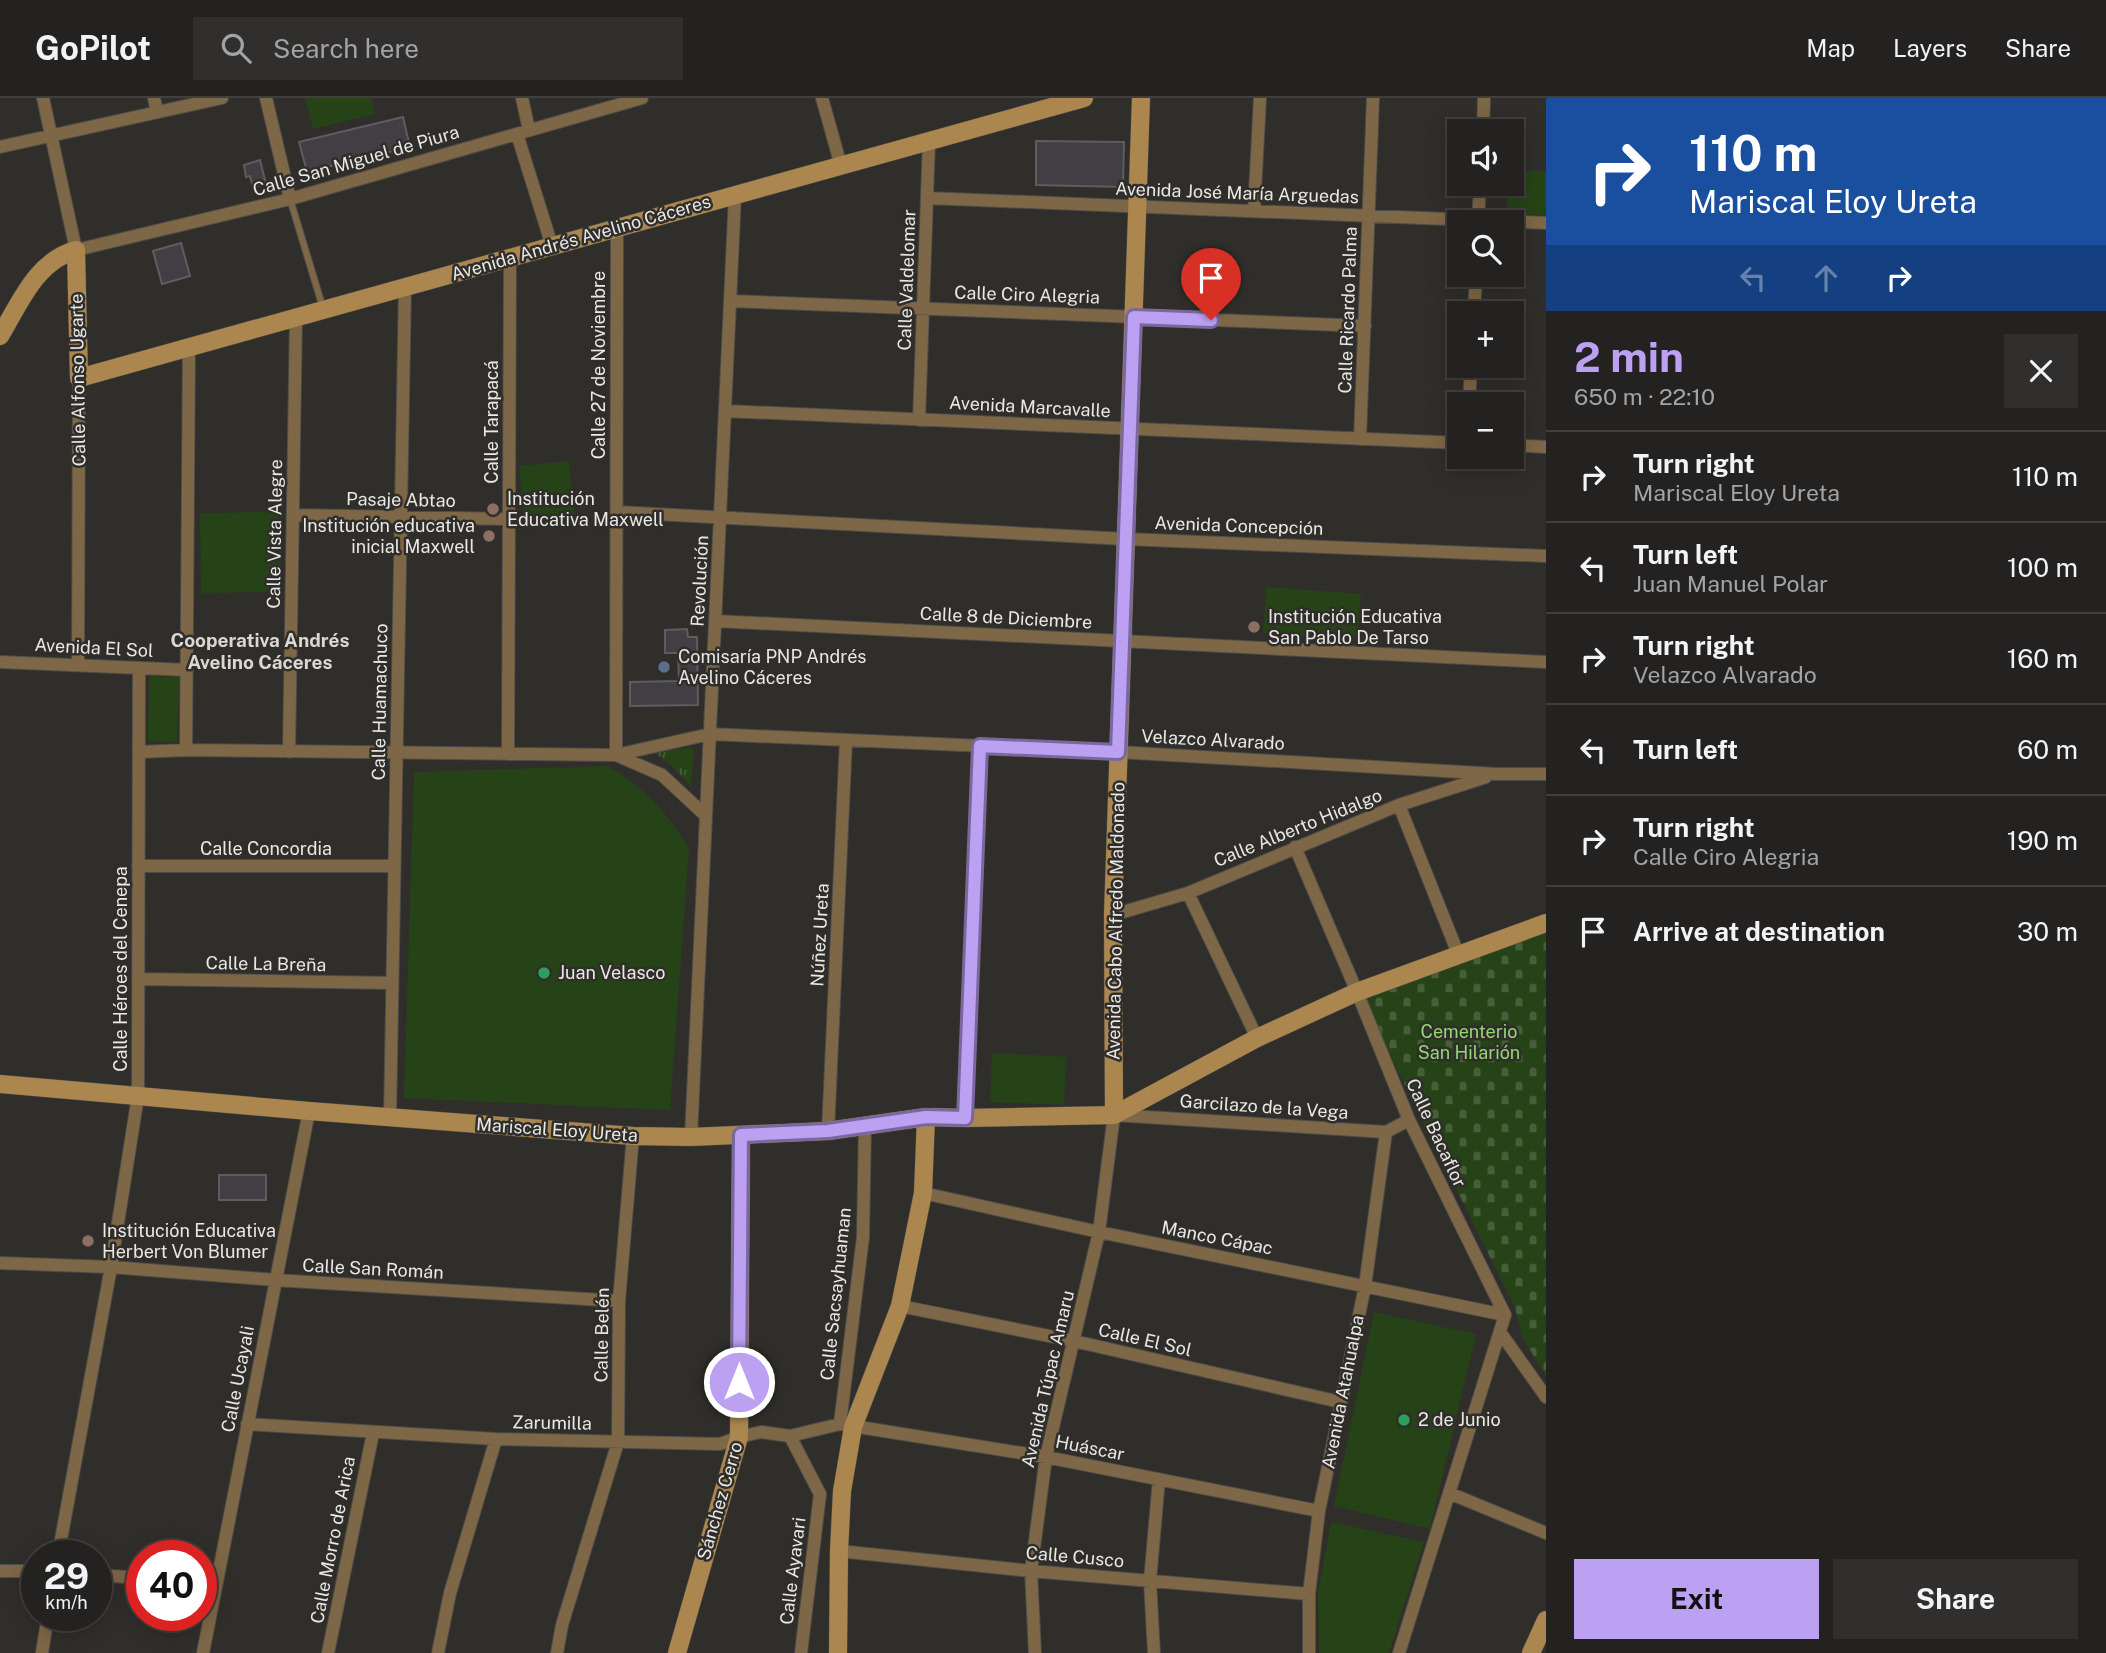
<!DOCTYPE html>
<meta charset="utf-8">
<style>
body{margin:0;font-family:"Public Sans",sans-serif;background:#302f2d;color:#f1f3f6;height:100vh;display:flex;flex-direction:column;font-size:26px;white-space:nowrap}
*{box-sizing:border-box;margin:0}
p{font-size:23px;color:#a3a4a5}
.icon{flex:none;width:38px;height:38px;fill:none;stroke:currentColor;stroke-width:2;stroke-linecap:round;stroke-linejoin:round}
.map{position:relative;flex:1;overflow:hidden}
.details{display:flex;flex-direction:column;background:#242220;width:560px}
.details>*{flex:none}
.banner{background:#1a4fa0;color:#fff;overflow:hidden}
.buttons{position:absolute;left:1447px;top:21px;display:grid;gap:14px}
.buttons a{display:grid;place-items:center;width:77px;height:77px;border-radius:0px;background:#242220;box-shadow:0 4px 18px #0003,0 0 0 2px #413f3e;font-size:35px}
.speed{position:absolute;left:21px;top:1442px;display:flex;gap:14px;font-size:35px;font-weight:700;text-align:center}
.speed>*{display:grid;place-content:center;width:91px;height:91px;border-radius:50%;background:#242220;box-shadow:0 4px 18px #0003,0 0 0 2px #413f3e;line-height:1}
.speed small{font-size:18px;font-weight:400}
.speed .limit{border:10px solid #d22;background:#fff;color:#111}
.pin{position:absolute;display:grid;place-items:center;width:60px;height:60px;color:#fff;margin:-72px -30px;border-radius:50% 50% 50% 0;rotate:-45deg;box-shadow:0 0 7px #0007}
.pin .icon{rotate:45deg}
.me{position:absolute;width:77px;margin:-38px;rotate:0deg;stroke-linejoin:round;filter:drop-shadow(0 0 5px #0008)}
.turn{display:flex;align-items:center;gap:24px;height:147px;padding:0 28px;font-size:32px}
.turn .icon{width:91px;height:91px;stroke-width:2.5}
.turn b{display:block;font-size:49px;line-height:60px}
.lanes{display:flex;align-items:center;height:66px;padding:0 28px;background:#0003;justify-content:center;gap:35px;direction:ltr}
.lanes .off{opacity:.35}
.round{display:grid;place-items:center;flex:none;width:74px;height:74px;border-radius:0px;background:#302f2d}
.summary{display:flex;align-items:center;justify-content:space-between;height:119px;padding:0 28px}
h1{font-size:42px;font-weight:700;line-height:52px;color:#bca0f2}
.cta{display:flex;gap:14px;margin-top:auto;padding:14px 28px}
.cta a{flex:1;height:80px;border-radius:0px;background:#bca0f2;color:#111;font-size:28px;font-weight:700;line-height:80px;text-align:center}
.cta a+a{background:#302f2d;color:#f1f3f6}
ul{padding:0;list-style:none}
li{display:flex;align-items:center;gap:21px;height:91px;padding:0 28px;border-top:2px solid #413f3e}
li div{flex:1}
li b{display:block;font-size:26px}
li em{font-style:normal}
header{display:flex;align-items:center;gap:42px;box-sizing:border-box;height:98px;padding:0 35px;background:#242220;border-bottom:2px solid #413f3e}
header strong{font-size:33px}
nav{display:flex;gap:38px;margin-inline-start:auto;font-size:24px}
.search{width:490px;height:63px;background:#302f2d;display:flex;align-items:center;gap:18px;box-sizing:border-box;padding:0 24px;border-radius:0px;color:#a3a4a5;font-size:26px}
main{display:flex;flex:1;min-height:0}
.map>svg:first-child{display:block}
.grass{fill:url(#grass-tufts)}
.cemetery{fill:url(#cemetery-stones)}
.green{fill:#264318}
.building{fill:#413f44;stroke:#5e5c61;stroke-width:2}
.lines{fill:none;stroke-linecap:round;stroke-linejoin:round}
.lane-casing{stroke:#4e4c48;stroke-width:8}
.street-casing{stroke:#4e4c48;stroke-width:14}
.secondary-casing{stroke:#4e4c48;stroke-width:19}
.lane{stroke:#7e6746;stroke-width:6}
.street{stroke:#7e6746;stroke-width:12}
.secondary{stroke:#ab864f;stroke-width:18}
.route-casing{stroke:#7a689d;stroke-width:18}
.route{stroke:#bca0f2;stroke-width:12}
.education-dot{fill:#8d6e63;stroke:#302e2a;stroke-width:2.5}
.service-dot{fill:#5c6f8a;stroke:#302e2a;stroke-width:2.5}
.leisure-dot{fill:#2e9e5b;stroke:#302e2a;stroke-width:2.5}
.labels{text-anchor:middle;stroke-width:5;stroke-linejoin:round;paint-order:stroke}
.street-label{font-size:18px;fill:#eae8e6;stroke:#302e2a}
.poi-label{font-size:18px;fill:#eae8e6;stroke:#302e2a;text-anchor:start}
.park-label{font-size:18px;fill:#91d971;stroke:#302e2a}
.neighbourhood-label{font-size:19px;font-weight:bold;fill:#dbd7d2;stroke:#302e2a}
</style>
<header>
<strong>GoPilot</strong>
<div class="search"><svg class="icon" aria-label="search" viewBox="0 0 24 24"><circle cx="10" cy="10" r="6"/><path d="M15 15l6 6"/></svg>Search here</div>
<nav><a>Map</a><a>Layers</a><a>Share</a></nav>
</header>
<main>
<div class="map">
<svg width="1546" height="1555" viewBox="0 0 1546 1555">
<defs>
<pattern id="grass-tufts" width="24" height="20" patternUnits="userSpaceOnUse" patternTransform="scale(1.75)"><rect width="24" height="20" fill="#264318"/><path d="M3 7l-1-3M5 7V3M7 7l1-3M15 17l-1-3M17 17v-4M19 17l1-3" fill="none" stroke="#465e3a"/></pattern>
<pattern id="cemetery-stones" width="16" height="16" patternUnits="userSpaceOnUse" patternTransform="scale(1.75)"><rect width="16" height="16" fill="#264318"/><path d="M2 7V4a2 2 0 0 1 4 0v3zM10 15v-3a2 2 0 0 1 4 0v3z" fill="#465e3a"/></pattern>
</defs>
<rect width="100%" height="100%" fill="#302e2a"/>
<path class="grass" d="M694,650L691,688L672,668L653,653Z"/>
<path class="cemetery" d="M1546,832V1278L1523,1241L1515,1210L1363,902Z"/>
<path class="green" d="M305,0H371L375,16L313,31Z
M1512,73H1546V117L1507,116V86H1512Z
M569,363L575,422L525,427L519,368Z
M279,414L281,494L201,495L200,415Z
M1266,489L1361,496L1358,542L1263,535Z
M149,578L179,579L177,644L148,643Z
M608,668C644,690 667,714 689,750L670,1012L404,1000L414,674Z
M992,955L1066,959L1064,1007L990,1004Z
M1374,1214L1476,1236L1430,1431L1334,1408Z
M1331,1424L1424,1444L1389,1555H1319L1318,1494Z"/>
<path class="building" d="M403,19L410,49L307,74L299,44Z
M1036,43L1124,44L1123,89L1036,87Z
M260,62L266,86L253,89L250,78L246,79L244,67Z
M181,145L190,178L162,186L153,153Z
M687,531L688,539H697L698,607L630,608V584L679,583L678,555H665V532Z
M219,1077H266V1102H219Z"/>
<g class="lines">
<defs>
<path id="lane" d="M290,101L323,210"/>
<path id="street" d="M43,0L76,152L290,101L642,0
M154,0L157,14
M266,0L290,101
M522,0L529,32
M822,0L841,68
M1483,33L1484,0
M517,36L552,148
M0,49L222,0
M927,100L1546,125
M1254,113L1260,0
M1478,124L1480,86
M617,130L616,657L662,677L706,718
M730,203L1365,228
M1474,215L1476,177
M1469,306L1471,268
M725,313L1460,345
M919,322L929,43
M1360,341L1373,0
M1512,347L1546,349
M617,414L1126,441L1546,458
M293,417L509,421
M715,523L1546,564
M0,564L187,572
M78,567L79,280
M186,652L189,249
M139,654L186,652L616,657L710,636L1118,654L1496,676H1546
M289,654L296,219
M508,656L510,160
M1399,707L1459,858
M1295,749L1357,894L1409,1022L1505,1217
M138,768H394
M1188,795L1257,940
M1113,817L1188,795L1399,707L1486,679
M138,881L392,885
M390,1019L405,189
M965,1020L980,648
M828,1033L846,642
M691,1039L735,97
M923,1095L1099,1134L1505,1217
M0,1165L111,1169L275,1182L619,1203
M900,1208L1074,1243L1340,1304
M1500,1234L1546,1299
M247,1326L496,1341L720,1346L739,1339L761,1334L790,1338L840,1326L1046,1359L1319,1413
M840,1326L863,1139L865,1027
M790,1338L820,1396
M1449,1395L1546,1435
M839,1453L1031,1473L1309,1496
M58,1458L111,1169L138,998L139,570
M0,1473H37
M96,1477L142,1480
M201,1484L216,1485
M42,1555L48,1517
M203,1555L309,1013
M328,1555L373,1335
M438,1555L450,1495L496,1341
M557,1555L562,1527L618,1344L619,1203L633,1038
M801,1555L820,1396
M1035,1555L1031,1473L1046,1359L1099,1134L1114,1017L1386,1034L1409,1022
M1154,1555L1150,1483L1159,1381
M1309,1555V1496L1319,1413L1365,1188L1386,1034
M1399,1555L1505,1217"/>
<path id="secondary" d="M0,238C20,205 36,163 76,152L79,280L1084,0
M0,986L309,1013L633,1038L691,1039L828,1033L926,1019L965,1020L1114,1017L1257,940L1357,894L1546,825
M1114,1017L1113,817L1141,0
M677,1555L739,1339L741,1037
M838,1555L839,1453L842,1393L853,1329L900,1208L923,1095L926,1019
M1531,1555L1546,1522"/>
</defs>
<use href="#lane" class="lane-casing"/>
<use href="#street" class="street-casing"/>
<use href="#secondary" class="secondary-casing"/>
<use href="#lane" class="lane"/>
<use href="#street" class="street"/>
<use href="#secondary" class="secondary"/>
</g>
<g class="lines">
<defs>
<path id="route" d="M739,1284L741,1037L828,1033L926,1019L965,1020L980,648L1118,654L1134,219L1211,222"/>
</defs>
<use href="#route" class="route-casing"/>
<use href="#route" class="route"/>
</g>
<g class="education-dot">
<circle cx="493" cy="411" r="7"/>
<circle cx="489" cy="438" r="7"/>
<circle cx="1254" cy="529" r="7"/>
<circle cx="88" cy="1143" r="7"/>
</g>
<circle class="service-dot" cx="664" cy="569" r="7"/>
<g class="leisure-dot">
<circle cx="544" cy="875" r="7"/>
<circle cx="1404" cy="1322" r="7"/>
</g>
<g class="labels">
<g class="street-label">
<text transform="translate(356 63) rotate(-16)" y="6">Calle San Miguel de Piura</text>
<text transform="translate(1237 95) rotate(2)" y="6">Avenida José María Arguedas</text>
<text transform="translate(581 140) rotate(-16)" y="6">Avenida Andrés Avelino Cáceres</text>
<text transform="translate(907 182) rotate(-88)" y="6">Calle Valdelomar</text>
<text transform="translate(1027 197) rotate(2)" y="6">Calle Ciro Alegria</text>
<text transform="translate(1348 212) rotate(-88)" y="6">Calle Ricardo Palma</text>
<text transform="translate(599 267) rotate(-90)" y="6">Calle 27 de Noviembre</text>
<text transform="translate(78 282) rotate(-91)" y="6">Calle Alfonso Ugarte</text>
<text transform="translate(1030 309) rotate(3)" y="6">Avenida Marcavalle</text>
<text transform="translate(492 324) rotate(-90)" y="6">Calle Tarapacá</text>
<text transform="translate(401 402) rotate(1)" y="6">Pasaje Abtao</text>
<text transform="translate(1239 428) rotate(2)" y="6">Avenida Concepción</text>
<text transform="translate(275 436) rotate(-89)" y="6">Calle Vista Alegre</text>
<text transform="translate(700 483) rotate(-87)" y="6">Revolución</text>
<text transform="translate(1006 520) rotate(3)" y="6">Calle 8 de Diciembre</text>
<text transform="translate(94 550) rotate(3)" y="6">Avenida El Sol</text>
<text transform="translate(380 604) rotate(-89)" y="6">Calle Huamachuco</text>
<text transform="translate(1213 642) rotate(3)" y="6">Velazco Alvarado</text>
<text transform="translate(1298 730) rotate(-22)" y="6">Calle Alberto Hidalgo</text>
<text x="266" y="757">Calle Concordia</text>
<text transform="translate(1116 823) rotate(-89)" y="6">Avenida Cabo Alfredo Maldonado</text>
<text transform="translate(820 837) rotate(-87)" y="6">Núñez Ureta</text>
<text transform="translate(266 866) rotate(1)" y="6">Calle La Breña</text>
<text transform="translate(121 871) rotate(-90)" y="6">Calle Héroes del Cenepa</text>
<text transform="translate(1264 1009) rotate(4)" y="6">Garcilazo de la Vega</text>
<text transform="translate(557 1032) rotate(4)" y="6">Mariscal Eloy Ureta</text>
<text transform="translate(1436 1035) rotate(65)" y="6">Calle Bacaflor</text>
<text transform="translate(1217 1140) rotate(11)" y="6">Manco Cápac</text>
<text transform="translate(373 1171) rotate(3)" y="6">Calle San Román</text>
<text transform="translate(836 1196) rotate(-84)" y="6">Calle Sacsayhuaman</text>
<text transform="translate(602 1237) rotate(-89)" y="6">Calle Belén</text>
<text transform="translate(1145 1242) rotate(13)" y="6">Calle El Sol</text>
<text transform="translate(238 1281) rotate(-79)" y="6">Calle Ucayali</text>
<text transform="translate(1048 1281) rotate(-77)" y="6">Avenida Túpac Amaru</text>
<text transform="translate(1343 1294) rotate(-79)" y="6">Avenida Atahualpa</text>
<text transform="translate(552 1325) rotate(1)" y="6">Zarumilla</text>
<text transform="translate(1090 1350) rotate(11)" y="6">Huáscar</text>
<text transform="translate(720 1403) rotate(-74)" y="6">Sánchez Cerro</text>
<text transform="translate(333 1442) rotate(-79)" y="6">Calle Morro de Arica</text>
<text transform="translate(1075 1459) rotate(5)" y="6">Calle Cusco</text>
<text transform="translate(793 1473) rotate(-83)" y="6">Calle Ayavari</text>
</g>
<g class="poi-label">
<text x="507" y="407">Institución<tspan x="507" dy="21">Educativa Maxwell</tspan></text>
<text x="475" y="434" text-anchor="end">Institución educativa<tspan x="475" dy="21">inicial Maxwell</tspan></text>
<text x="1268" y="525">Institución Educativa<tspan x="1268" dy="21">San Pablo De Tarso</tspan></text>
<text x="678" y="565">Comisaría PNP Andrés<tspan x="678" dy="21">Avelino Cáceres</tspan></text>
<text x="558" y="881">Juan Velasco</text>
<text x="102" y="1139">Institución Educativa<tspan x="102" dy="21">Herbert Von Blumer</tspan></text>
<text x="1418" y="1328">2 de Junio</text>
</g>
<g class="park-label">
<text x="1469" y="940">Cementerio<tspan x="1469" dy="21">San Hilarión</tspan></text>
</g>
<g class="neighbourhood-label">
<text x="260" y="549">Cooperativa Andrés<tspan x="260" dy="22">Avelino Cáceres</tspan></text>
</g>
</g>
</svg>
<div class="buttons">
<a><svg class="icon" aria-label="sound" viewBox="0 0 24 24"><path d="M4 9h4l5-4v14l-5-4H4zM17 9q2 3 0 6"/></svg></a>
<a><svg class="icon" aria-label="search" viewBox="0 0 24 24"><circle cx="10" cy="10" r="6"/><path d="M15 15l6 6"/></svg></a>
<a>+</a>
<a>−</a>
</div>
<div class="speed"><div>29<small>km/h</small></div><div class="limit">40</div></div>
<div class="pin" style="left:1211px;top:222px;background:#d93025"><svg class="icon" aria-label="arrive" viewBox="0 0 24 24"><path d="M6 21V4h12l-3 4 3 4H6"/></svg></div>
<svg class="me" style="left:739px;top:1284px" viewBox="-20 -20 40 40"><circle r="17" fill="#bca0f2" stroke="#fff" stroke-width="3"/><path d="M0-11L8 9 0 5-8 9z" fill="#fff"/></svg>
</div>
<section class="details">
<div class="banner">
<div class="turn"><svg class="icon" aria-label="right" viewBox="0 0 24 24"><path d="M7 20v-9h11M14 6l5 5-5 5"/></svg><div><b>110 m</b>Mariscal Eloy Ureta</div></div>
<div class="lanes"><svg class="icon off" aria-label="left" viewBox="0 0 24 24"><path d="M17 20v-9H6M10 6l-5 5 5 5"/></svg><svg class="icon off" aria-label="ahead" viewBox="0 0 24 24"><path d="M12 20V5M6 11l6-6 6 6"/></svg><svg class="icon" aria-label="right" viewBox="0 0 24 24"><path d="M7 20v-9h11M14 6l5 5-5 5"/></svg></div>
</div>
<div class="summary"><div><h1>2 min</h1><p>650 m · 22:10</p></div><a class="round"><svg class="icon" aria-label="close" viewBox="0 0 24 24"><path d="M6 6l12 12M18 6L6 18"/></svg></a></div>
<ul>
<li><svg class="icon" aria-label="right" viewBox="0 0 24 24"><path d="M7 20v-9h11M14 6l5 5-5 5"/></svg><div><b>Turn right</b><p>Mariscal Eloy Ureta</p></div><em>110 m</em></li>
<li><svg class="icon" aria-label="left" viewBox="0 0 24 24"><path d="M17 20v-9H6M10 6l-5 5 5 5"/></svg><div><b>Turn left</b><p>Juan Manuel Polar</p></div><em>100 m</em></li>
<li><svg class="icon" aria-label="right" viewBox="0 0 24 24"><path d="M7 20v-9h11M14 6l5 5-5 5"/></svg><div><b>Turn right</b><p>Velazco Alvarado</p></div><em>160 m</em></li>
<li><svg class="icon" aria-label="left" viewBox="0 0 24 24"><path d="M17 20v-9H6M10 6l-5 5 5 5"/></svg><div><b>Turn left</b></div><em>60 m</em></li>
<li><svg class="icon" aria-label="right" viewBox="0 0 24 24"><path d="M7 20v-9h11M14 6l5 5-5 5"/></svg><div><b>Turn right</b><p>Calle Ciro Alegria</p></div><em>190 m</em></li>
<li><svg class="icon" aria-label="arrive" viewBox="0 0 24 24"><path d="M6 21V4h12l-3 4 3 4H6"/></svg><div><b>Arrive at destination</b></div><em>30 m</em></li>
</ul>
<div class="cta"><a>Exit</a><a>Share</a></div>
</section>
</main>
